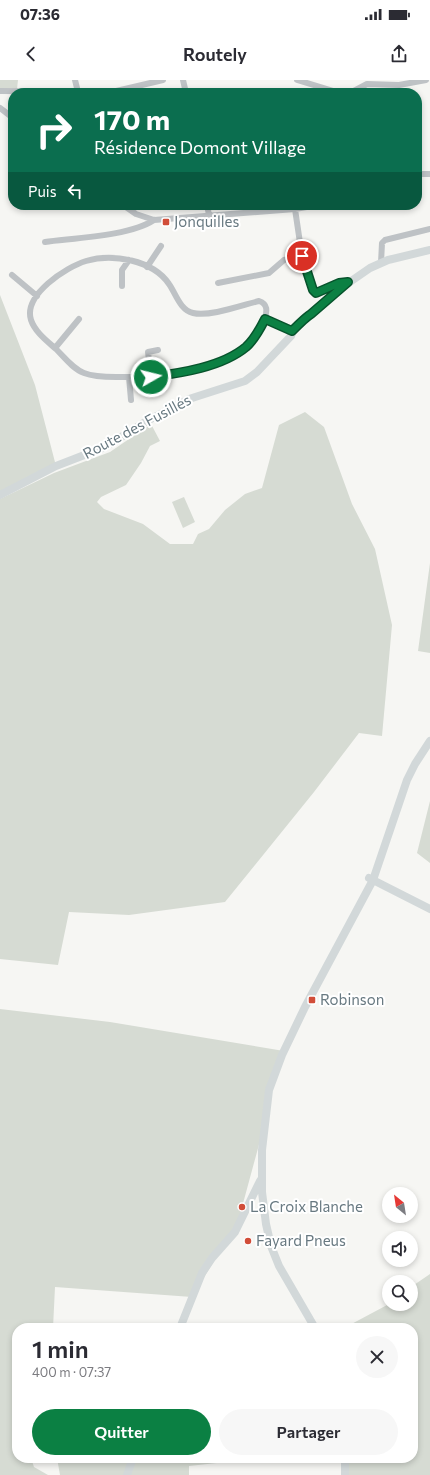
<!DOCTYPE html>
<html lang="fr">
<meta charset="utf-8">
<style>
body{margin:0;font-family:Commissioner,sans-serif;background:#f7f7f7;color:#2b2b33;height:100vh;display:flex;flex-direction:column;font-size:15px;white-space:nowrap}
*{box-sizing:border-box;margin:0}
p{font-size:13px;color:#7c7c81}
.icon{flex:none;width:22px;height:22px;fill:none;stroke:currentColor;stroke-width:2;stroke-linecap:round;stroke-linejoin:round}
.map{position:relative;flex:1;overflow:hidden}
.panel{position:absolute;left:12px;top:1243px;width:406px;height:140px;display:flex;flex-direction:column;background:#fff;border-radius:16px;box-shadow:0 2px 6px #0003}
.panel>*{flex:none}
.banner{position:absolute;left:8px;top:8px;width:414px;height:122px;border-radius:16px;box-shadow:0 2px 6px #0003;background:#0b6e4f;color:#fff;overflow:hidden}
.needle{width:26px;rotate:330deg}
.buttons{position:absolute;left:382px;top:1107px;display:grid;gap:8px}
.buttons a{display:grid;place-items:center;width:36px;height:36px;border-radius:50%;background:#fff;box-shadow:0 2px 6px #0003;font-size:20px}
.pin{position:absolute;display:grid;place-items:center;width:34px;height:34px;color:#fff;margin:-17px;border:2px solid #fff;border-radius:50%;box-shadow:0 1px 4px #0007}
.me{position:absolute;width:44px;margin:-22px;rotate:82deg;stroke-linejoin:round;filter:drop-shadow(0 0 3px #0008)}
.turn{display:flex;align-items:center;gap:14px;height:84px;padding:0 20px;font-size:18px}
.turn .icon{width:52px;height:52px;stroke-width:2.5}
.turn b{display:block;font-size:28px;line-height:34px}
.then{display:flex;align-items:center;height:38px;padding:0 20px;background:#0003;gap:8px;font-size:15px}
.round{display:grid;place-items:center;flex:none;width:42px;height:42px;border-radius:21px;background:#f7f7f7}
.head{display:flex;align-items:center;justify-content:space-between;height:68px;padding:0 20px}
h1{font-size:24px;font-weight:600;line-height:30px}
.primary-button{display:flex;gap:8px;margin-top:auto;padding:8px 20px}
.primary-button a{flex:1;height:46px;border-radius:24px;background:#0b8043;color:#fff;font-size:16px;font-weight:600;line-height:46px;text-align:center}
.primary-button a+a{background:#f7f7f7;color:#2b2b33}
.status{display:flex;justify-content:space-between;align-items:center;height:28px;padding:0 20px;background:#fff;direction:ltr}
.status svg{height:11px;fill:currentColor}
header{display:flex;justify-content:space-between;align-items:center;height:52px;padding:0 20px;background:#fff;font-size:18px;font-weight:600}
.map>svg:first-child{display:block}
.green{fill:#d6dbd3}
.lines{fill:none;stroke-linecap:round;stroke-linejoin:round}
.street{stroke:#bec2c5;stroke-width:6}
.secondary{stroke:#d2d8d9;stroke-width:8}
.route-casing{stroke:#07532c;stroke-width:10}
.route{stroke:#0b8043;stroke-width:7}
.poi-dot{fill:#d14d38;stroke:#fff;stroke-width:1.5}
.labels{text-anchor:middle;stroke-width:4;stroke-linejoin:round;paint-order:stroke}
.poi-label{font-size:15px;fill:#687981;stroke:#fff;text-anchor:start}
.street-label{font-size:15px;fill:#687981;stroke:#fff}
</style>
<div class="status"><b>07:36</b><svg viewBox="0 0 49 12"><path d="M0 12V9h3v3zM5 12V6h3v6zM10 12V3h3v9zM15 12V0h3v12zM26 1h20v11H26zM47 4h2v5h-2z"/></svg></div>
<header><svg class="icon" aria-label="back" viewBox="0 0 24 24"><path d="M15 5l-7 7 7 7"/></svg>Routely<svg class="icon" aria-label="share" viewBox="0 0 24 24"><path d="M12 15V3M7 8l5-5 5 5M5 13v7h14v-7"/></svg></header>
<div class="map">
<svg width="430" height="1395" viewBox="0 0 430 1395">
<rect width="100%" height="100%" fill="#f6f6f3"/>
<path class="green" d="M0,0H18L17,9H0Z
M0,215L35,305L56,386L0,415Z
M305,332L324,347L352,424L375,469L392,545L382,656L359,653L314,712L225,822L129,835L69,832L58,885L0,879V419L54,393L110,372L151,344L160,361L150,366L141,383L126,405L101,417L97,422L104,429L143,444L170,464H193L198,454L209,449L225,430L245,414L262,408L279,345Z
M184,417L195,442L183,448L172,422Z
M430,483V573L418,571Z
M430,721V783L417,773Z
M0,929L110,942L284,971L269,1010L264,1046L238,1142L192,1217L55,1207L53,1248H17V1378H34L32,1381L34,1387L48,1395H0Z
M430,1194V1395H345L344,1378H413V1248H344L389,1224H411V1207Z
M57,1378H262L189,1386V1395H60Z"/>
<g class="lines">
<path class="street" d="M75,0L78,12
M183,0L186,13
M297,0L340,13
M0,11L112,12L163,0
M350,13L367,4L399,5L426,0
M0,28L13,38
M417,94H430
M123,125L136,134L154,140L295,129L318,125
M207,125L209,135
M295,129L303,183L314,212C325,215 336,201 348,202
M45,162C75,158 130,156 154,140
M381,183L382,163L385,160L430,149
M147,187L161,166
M12,195L37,216
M218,203L269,193L284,180L302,176
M122,206V190L129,180
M265,239C259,250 254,261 244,269C211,293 157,298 116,297C106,297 94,297 84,293C73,289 64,277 56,269C47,261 35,252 31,240C23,215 66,187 86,181C112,173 153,180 169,204C176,214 180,230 193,233C210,237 242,225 259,221C268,224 267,231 265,239L292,251
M55,268L79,239
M129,297L131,320
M151,297L148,272L158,270"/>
<path class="secondary" d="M0,415L56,386L105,367L147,341L189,319L245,301L257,292L291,256L294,248L301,244L305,237L311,235L331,215L370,188L388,180L430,170
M369,798L430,829
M180,1248L202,1193L212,1178L235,1152L260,1101
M315,1248L279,1186L271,1166L266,1144L262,1112V1070L269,1010L282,975L305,927L373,800L407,700L415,684L430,661
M345,1378V1395
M127,1395L133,1378"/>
</g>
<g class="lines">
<defs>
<path id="route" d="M151,297C181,293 222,287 246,267C254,260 260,249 265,239L292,251C297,246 306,237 311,234L348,202L339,203L316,213L313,210L302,176"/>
</defs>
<use href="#route" class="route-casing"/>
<use href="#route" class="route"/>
</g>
<g class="poi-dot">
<rect x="162" y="138" width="8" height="8" rx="2"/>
<rect x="308" y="916" width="8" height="8" rx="2"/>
<circle cx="242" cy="1127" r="4"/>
<circle cx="248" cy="1161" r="4"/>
</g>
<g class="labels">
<g class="poi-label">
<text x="174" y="147">Jonquilles</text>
<text x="320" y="925">Robinson</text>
<text x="250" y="1132">La Croix Blanche</text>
<text x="256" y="1166">Fayard Pneus</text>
</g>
<g class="street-label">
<text transform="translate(137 347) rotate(-28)" y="5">Route des Fusillés</text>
</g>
</g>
</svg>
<div class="buttons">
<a><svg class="needle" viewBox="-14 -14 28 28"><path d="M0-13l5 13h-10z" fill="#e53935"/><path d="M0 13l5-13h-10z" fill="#7c7c81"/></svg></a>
<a><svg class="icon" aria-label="sound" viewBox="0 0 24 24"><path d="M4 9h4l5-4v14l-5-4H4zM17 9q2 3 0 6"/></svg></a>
<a><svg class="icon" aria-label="search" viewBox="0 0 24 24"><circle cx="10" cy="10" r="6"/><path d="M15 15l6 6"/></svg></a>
</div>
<div class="pin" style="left:302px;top:176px;background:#d93025"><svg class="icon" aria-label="arrive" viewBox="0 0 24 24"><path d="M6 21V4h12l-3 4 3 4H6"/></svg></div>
<svg class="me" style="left:151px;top:297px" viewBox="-20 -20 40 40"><circle r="17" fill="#0b8043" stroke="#fff" stroke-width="3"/><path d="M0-11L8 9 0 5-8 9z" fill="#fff"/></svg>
<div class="banner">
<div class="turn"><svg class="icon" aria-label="right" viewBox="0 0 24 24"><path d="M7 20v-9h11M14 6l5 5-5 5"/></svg><div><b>170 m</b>Résidence Domont Village</div></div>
<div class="then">Puis<svg class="icon" aria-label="left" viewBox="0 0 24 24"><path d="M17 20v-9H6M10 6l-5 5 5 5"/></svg></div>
</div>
<section class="panel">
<div class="head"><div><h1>1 min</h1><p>400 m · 07:37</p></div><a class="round"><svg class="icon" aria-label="close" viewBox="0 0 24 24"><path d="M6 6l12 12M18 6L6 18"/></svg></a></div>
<div class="primary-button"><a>Quitter</a><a>Partager</a></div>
</section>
</div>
